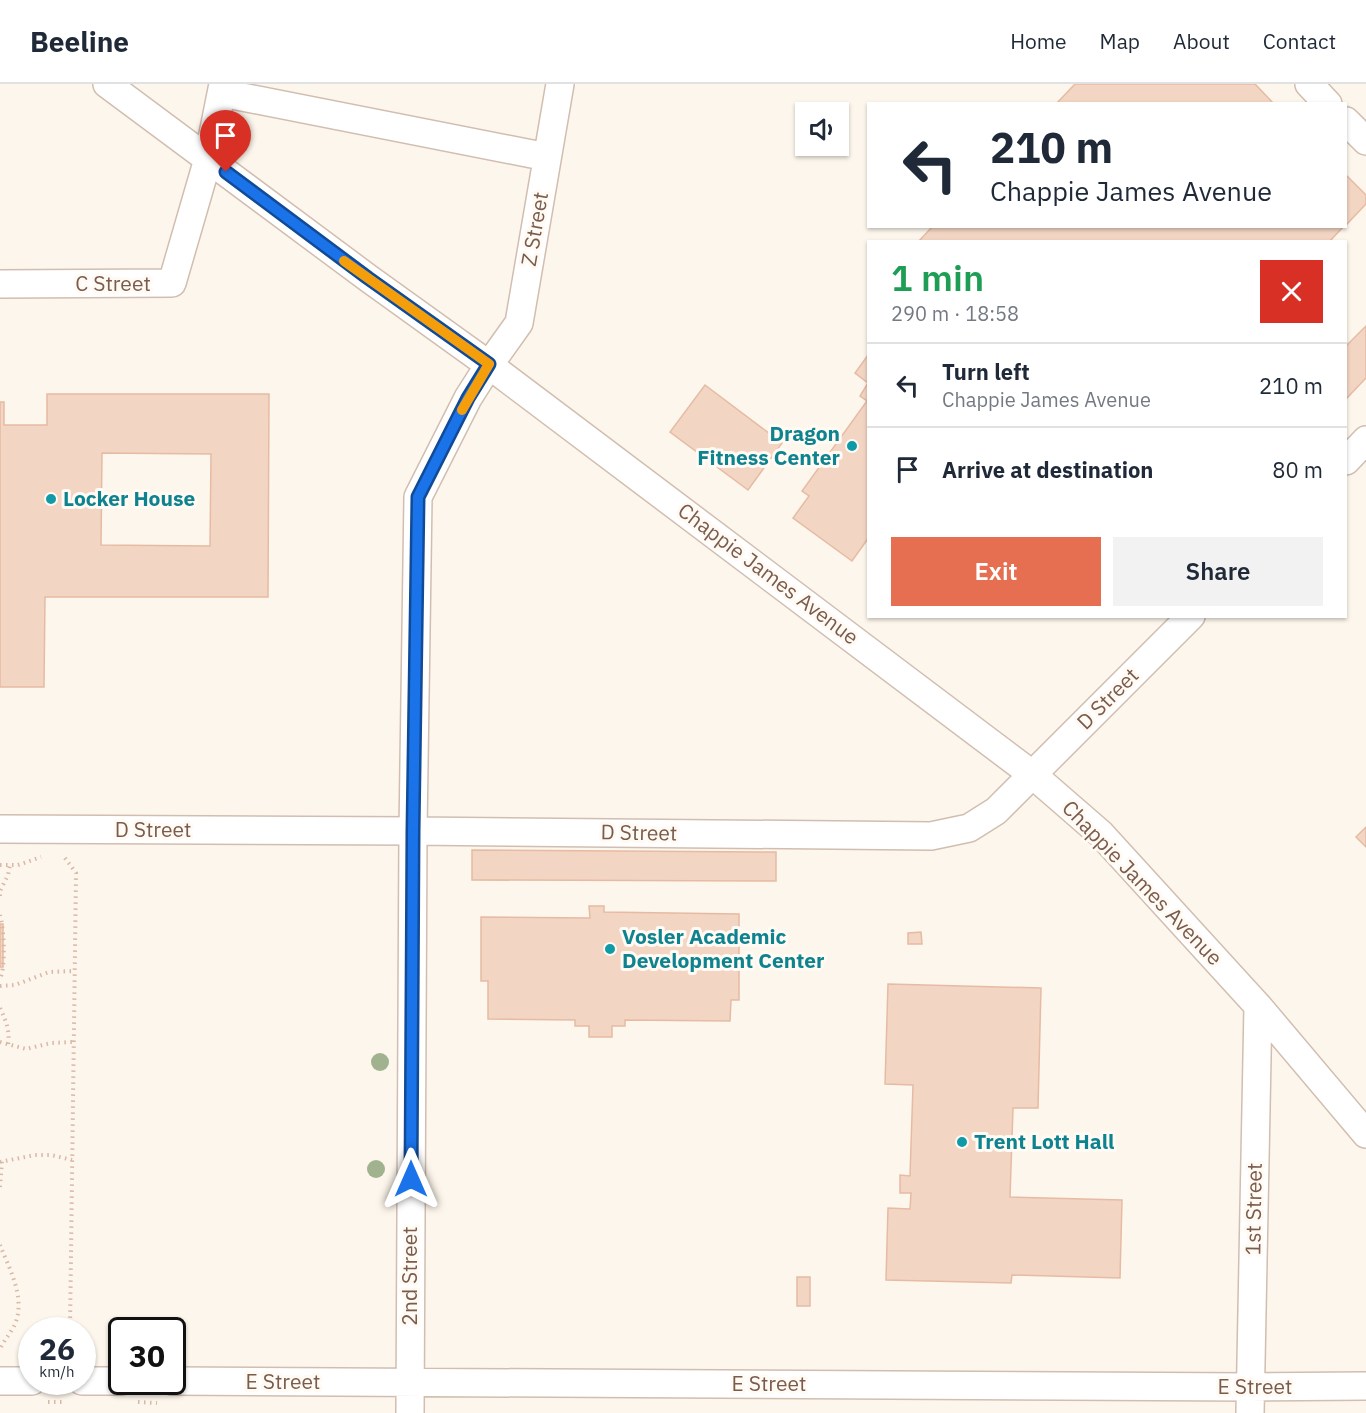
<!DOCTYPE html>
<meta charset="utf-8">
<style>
body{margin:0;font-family:"IBM Plex Sans",sans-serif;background:#f2f2f3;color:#1f2937;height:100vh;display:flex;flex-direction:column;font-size:22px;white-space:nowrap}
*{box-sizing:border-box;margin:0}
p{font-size:20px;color:#747a83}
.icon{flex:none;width:33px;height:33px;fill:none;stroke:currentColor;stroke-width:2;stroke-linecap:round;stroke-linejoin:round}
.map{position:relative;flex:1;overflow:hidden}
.side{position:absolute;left:867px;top:156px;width:480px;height:378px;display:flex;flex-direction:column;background:#fff;border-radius:0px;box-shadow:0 2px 4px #0004}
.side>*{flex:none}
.guide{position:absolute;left:867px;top:18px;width:480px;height:126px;border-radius:0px;box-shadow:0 2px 4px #0004;background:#fff;color:#1f2937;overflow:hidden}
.fabs{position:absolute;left:795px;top:18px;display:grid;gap:12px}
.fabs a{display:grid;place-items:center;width:54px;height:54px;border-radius:0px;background:#fff;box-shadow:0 2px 4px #0004;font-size:30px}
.speed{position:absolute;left:18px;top:1233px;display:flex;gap:12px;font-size:30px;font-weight:700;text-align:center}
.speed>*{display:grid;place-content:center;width:78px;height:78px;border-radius:50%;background:#fff;box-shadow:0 2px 4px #0004;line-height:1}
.speed small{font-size:15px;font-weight:400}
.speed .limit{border:3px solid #111;border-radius:9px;background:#fff;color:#111}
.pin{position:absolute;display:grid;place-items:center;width:51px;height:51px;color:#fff;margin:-62px -26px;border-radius:50% 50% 50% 0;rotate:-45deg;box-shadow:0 0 6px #0007}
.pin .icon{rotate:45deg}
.me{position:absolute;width:66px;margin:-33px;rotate:0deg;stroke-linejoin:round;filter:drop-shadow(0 0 4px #0008)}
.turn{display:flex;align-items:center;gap:21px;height:126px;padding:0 24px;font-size:27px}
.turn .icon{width:78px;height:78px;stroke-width:2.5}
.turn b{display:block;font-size:42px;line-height:51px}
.round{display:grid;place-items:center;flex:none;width:63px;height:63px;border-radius:0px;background:#f2f2f3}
.summary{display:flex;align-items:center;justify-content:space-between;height:102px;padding:0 24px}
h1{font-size:36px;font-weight:600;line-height:45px;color:#1e9e55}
.cta{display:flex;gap:12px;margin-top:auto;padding:12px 24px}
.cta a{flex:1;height:69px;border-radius:0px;background:#e76f51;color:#fff;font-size:24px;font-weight:600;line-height:69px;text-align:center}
.cta a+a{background:#f2f2f3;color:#1f2937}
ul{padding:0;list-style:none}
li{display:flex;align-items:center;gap:18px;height:84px;padding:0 24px;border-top:2px solid #e0e1e3}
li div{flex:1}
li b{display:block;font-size:22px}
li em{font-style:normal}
header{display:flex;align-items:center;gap:36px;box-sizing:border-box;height:84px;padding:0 30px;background:#fff;border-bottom:2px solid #e0e1e3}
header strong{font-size:28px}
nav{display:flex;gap:33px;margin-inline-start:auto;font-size:21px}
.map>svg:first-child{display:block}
.building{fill:#f3d5c3;stroke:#e6bba3;stroke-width:1.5;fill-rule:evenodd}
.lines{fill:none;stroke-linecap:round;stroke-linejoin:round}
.minor-casing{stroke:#d1beb0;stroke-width:30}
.path{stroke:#d9b8a5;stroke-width:4;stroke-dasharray:1.5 4.5;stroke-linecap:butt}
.minor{stroke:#fff;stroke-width:27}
.tree{fill:#a0b28e}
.route-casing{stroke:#114b97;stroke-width:15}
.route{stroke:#1a73e8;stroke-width:10}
.slow{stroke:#f59e0b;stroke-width:10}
.culture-dot{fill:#0f9aa8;stroke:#fffaf3;stroke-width:2}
.labels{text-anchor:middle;stroke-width:6;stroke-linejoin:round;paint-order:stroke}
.street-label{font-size:21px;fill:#7a5c4d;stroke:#fffaf3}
.culture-label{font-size:21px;font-weight:bold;fill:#0d838f;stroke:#fffaf3;text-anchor:start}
</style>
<header>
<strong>Beeline</strong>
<nav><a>Home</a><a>Map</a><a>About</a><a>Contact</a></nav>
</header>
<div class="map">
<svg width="1366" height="1329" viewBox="0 0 1366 1329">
<rect width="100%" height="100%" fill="#fdf6ec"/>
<path class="building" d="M1075,0H1255L1274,20H1056Z
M1346,91L1366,111V120L1346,141Z
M933,142H1344L1329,158H918Z
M1366,242V294L1346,315V262Z
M868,271V299L855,289Z
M868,299V457L867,456L852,477L793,434L809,412L802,407L867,317L860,312Z
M705,301L782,359L748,406L670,348Z
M47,310H269L268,513H45L44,603H0V318H4V341H47ZM102,369L211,370L210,462L101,461Z
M1366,743V763L1356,753Z
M472,766L776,768V797L472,796Z
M589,822H604V828L739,830V916H731L730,937L625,936V942H612V953H589V942H575V936L488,935V897H481V833L590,834Z
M0,840H3V883H0Z
M921,848L922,860H908V849Z
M888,900L1041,904L1038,1024H1013L1010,1113L1122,1116L1120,1194L1012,1191L1011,1199L886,1196L888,1124L910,1125L911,1109H900V1091L910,1092L913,1001L885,1000Z
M797,1193H810V1222H797Z"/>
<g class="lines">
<defs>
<path id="minor" d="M107,0L368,194L489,281L1033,691L1101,750L1258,922L1366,1050
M1309,0L1328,20
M222,9L547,73
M1346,37L1366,57
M0,200L172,199L208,75L223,0
M1346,377L1366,356
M0,745L413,747L931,752L969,744L996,727L1191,532
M0,1297H32
M82,1297H122
M172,1297L1250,1303L1366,1302
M410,1329L413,747L418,413L468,314L489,281L519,239L560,0
M1250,1329L1258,922"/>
</defs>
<use href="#minor" class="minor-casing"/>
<path class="path" d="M65,774L76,789L70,1246
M0,781H18L41,773
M0,812V807L8,791L10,781
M0,831C4,844 6,882 0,895
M0,902L15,901L49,888L74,887
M0,924C6,937 10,946 8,961
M0,958L26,965L51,959L73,958
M0,1078L35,1071H51L72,1076
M0,1103L2,1077
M0,1161C9,1184 26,1214 15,1240C11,1249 4,1256 0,1265
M48,1318H64
M138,1318L157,1319"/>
<use href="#minor" class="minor"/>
</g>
<g class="tree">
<circle cx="380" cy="978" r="9"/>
<circle cx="376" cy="1085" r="9"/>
</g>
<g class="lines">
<defs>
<path id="route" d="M226,88L368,194L489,280L468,314L418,413L413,747L411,1095"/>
</defs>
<use href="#route" class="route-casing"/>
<use href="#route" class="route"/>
<path class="slow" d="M344,177L489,280L462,326"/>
</g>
<g class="culture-dot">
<circle cx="852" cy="362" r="6"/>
<circle cx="51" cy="415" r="6"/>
<circle cx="610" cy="865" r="6"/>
<circle cx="962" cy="1058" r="6"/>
</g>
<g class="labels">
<g class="street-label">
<text transform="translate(535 145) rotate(-80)" y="7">Z Street</text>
<text x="113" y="207">C Street</text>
<text transform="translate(768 490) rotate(37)" y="7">Chappie James Avenue</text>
<text transform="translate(1108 615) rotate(-45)" y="7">D Street</text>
<text x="153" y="753">D Street</text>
<text transform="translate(639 749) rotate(1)" y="7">D Street</text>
<text transform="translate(1142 799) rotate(46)" y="7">Chappie James Avenue</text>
<text transform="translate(1254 1125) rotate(-89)" y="7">1st Street</text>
<text transform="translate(410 1192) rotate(-90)" y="7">2nd Street</text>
<text x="283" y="1305">E Street</text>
<text x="769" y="1307">E Street</text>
<text x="1255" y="1310">E Street</text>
</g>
<g class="culture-label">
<text x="840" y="357" text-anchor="end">Dragon<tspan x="840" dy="24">Fitness Center</tspan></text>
<text x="63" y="422">Locker House</text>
<text x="622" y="860">Vosler Academic<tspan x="622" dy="24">Development Center</tspan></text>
<text x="974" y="1065">Trent Lott Hall</text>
</g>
</g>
</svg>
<div class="fabs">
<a><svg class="icon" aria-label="sound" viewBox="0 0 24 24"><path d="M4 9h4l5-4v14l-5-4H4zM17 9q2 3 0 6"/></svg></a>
</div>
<div class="speed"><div>26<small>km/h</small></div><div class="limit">30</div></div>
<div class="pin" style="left:226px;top:88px;background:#d93025"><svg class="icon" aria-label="arrive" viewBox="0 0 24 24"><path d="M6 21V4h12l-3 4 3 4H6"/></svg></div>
<svg class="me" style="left:411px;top:1095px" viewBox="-20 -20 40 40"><path d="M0-17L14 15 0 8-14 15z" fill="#1a73e8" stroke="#fff" stroke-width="4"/></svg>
<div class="guide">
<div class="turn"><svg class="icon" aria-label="left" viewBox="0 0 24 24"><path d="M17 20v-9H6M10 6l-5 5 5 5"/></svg><div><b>210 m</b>Chappie James Avenue</div></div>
</div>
<section class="side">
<div class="summary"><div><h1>1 min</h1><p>290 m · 18:58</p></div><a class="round" style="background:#d93025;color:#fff"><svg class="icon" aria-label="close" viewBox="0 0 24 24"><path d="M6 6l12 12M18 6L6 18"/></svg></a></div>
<ul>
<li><svg class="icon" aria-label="left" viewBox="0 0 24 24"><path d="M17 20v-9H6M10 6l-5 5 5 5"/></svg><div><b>Turn left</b><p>Chappie James Avenue</p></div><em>210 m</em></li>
<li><svg class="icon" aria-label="arrive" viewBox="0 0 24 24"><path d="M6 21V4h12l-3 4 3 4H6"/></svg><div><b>Arrive at destination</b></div><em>80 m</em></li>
</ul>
<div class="cta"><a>Exit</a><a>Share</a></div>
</section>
</div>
